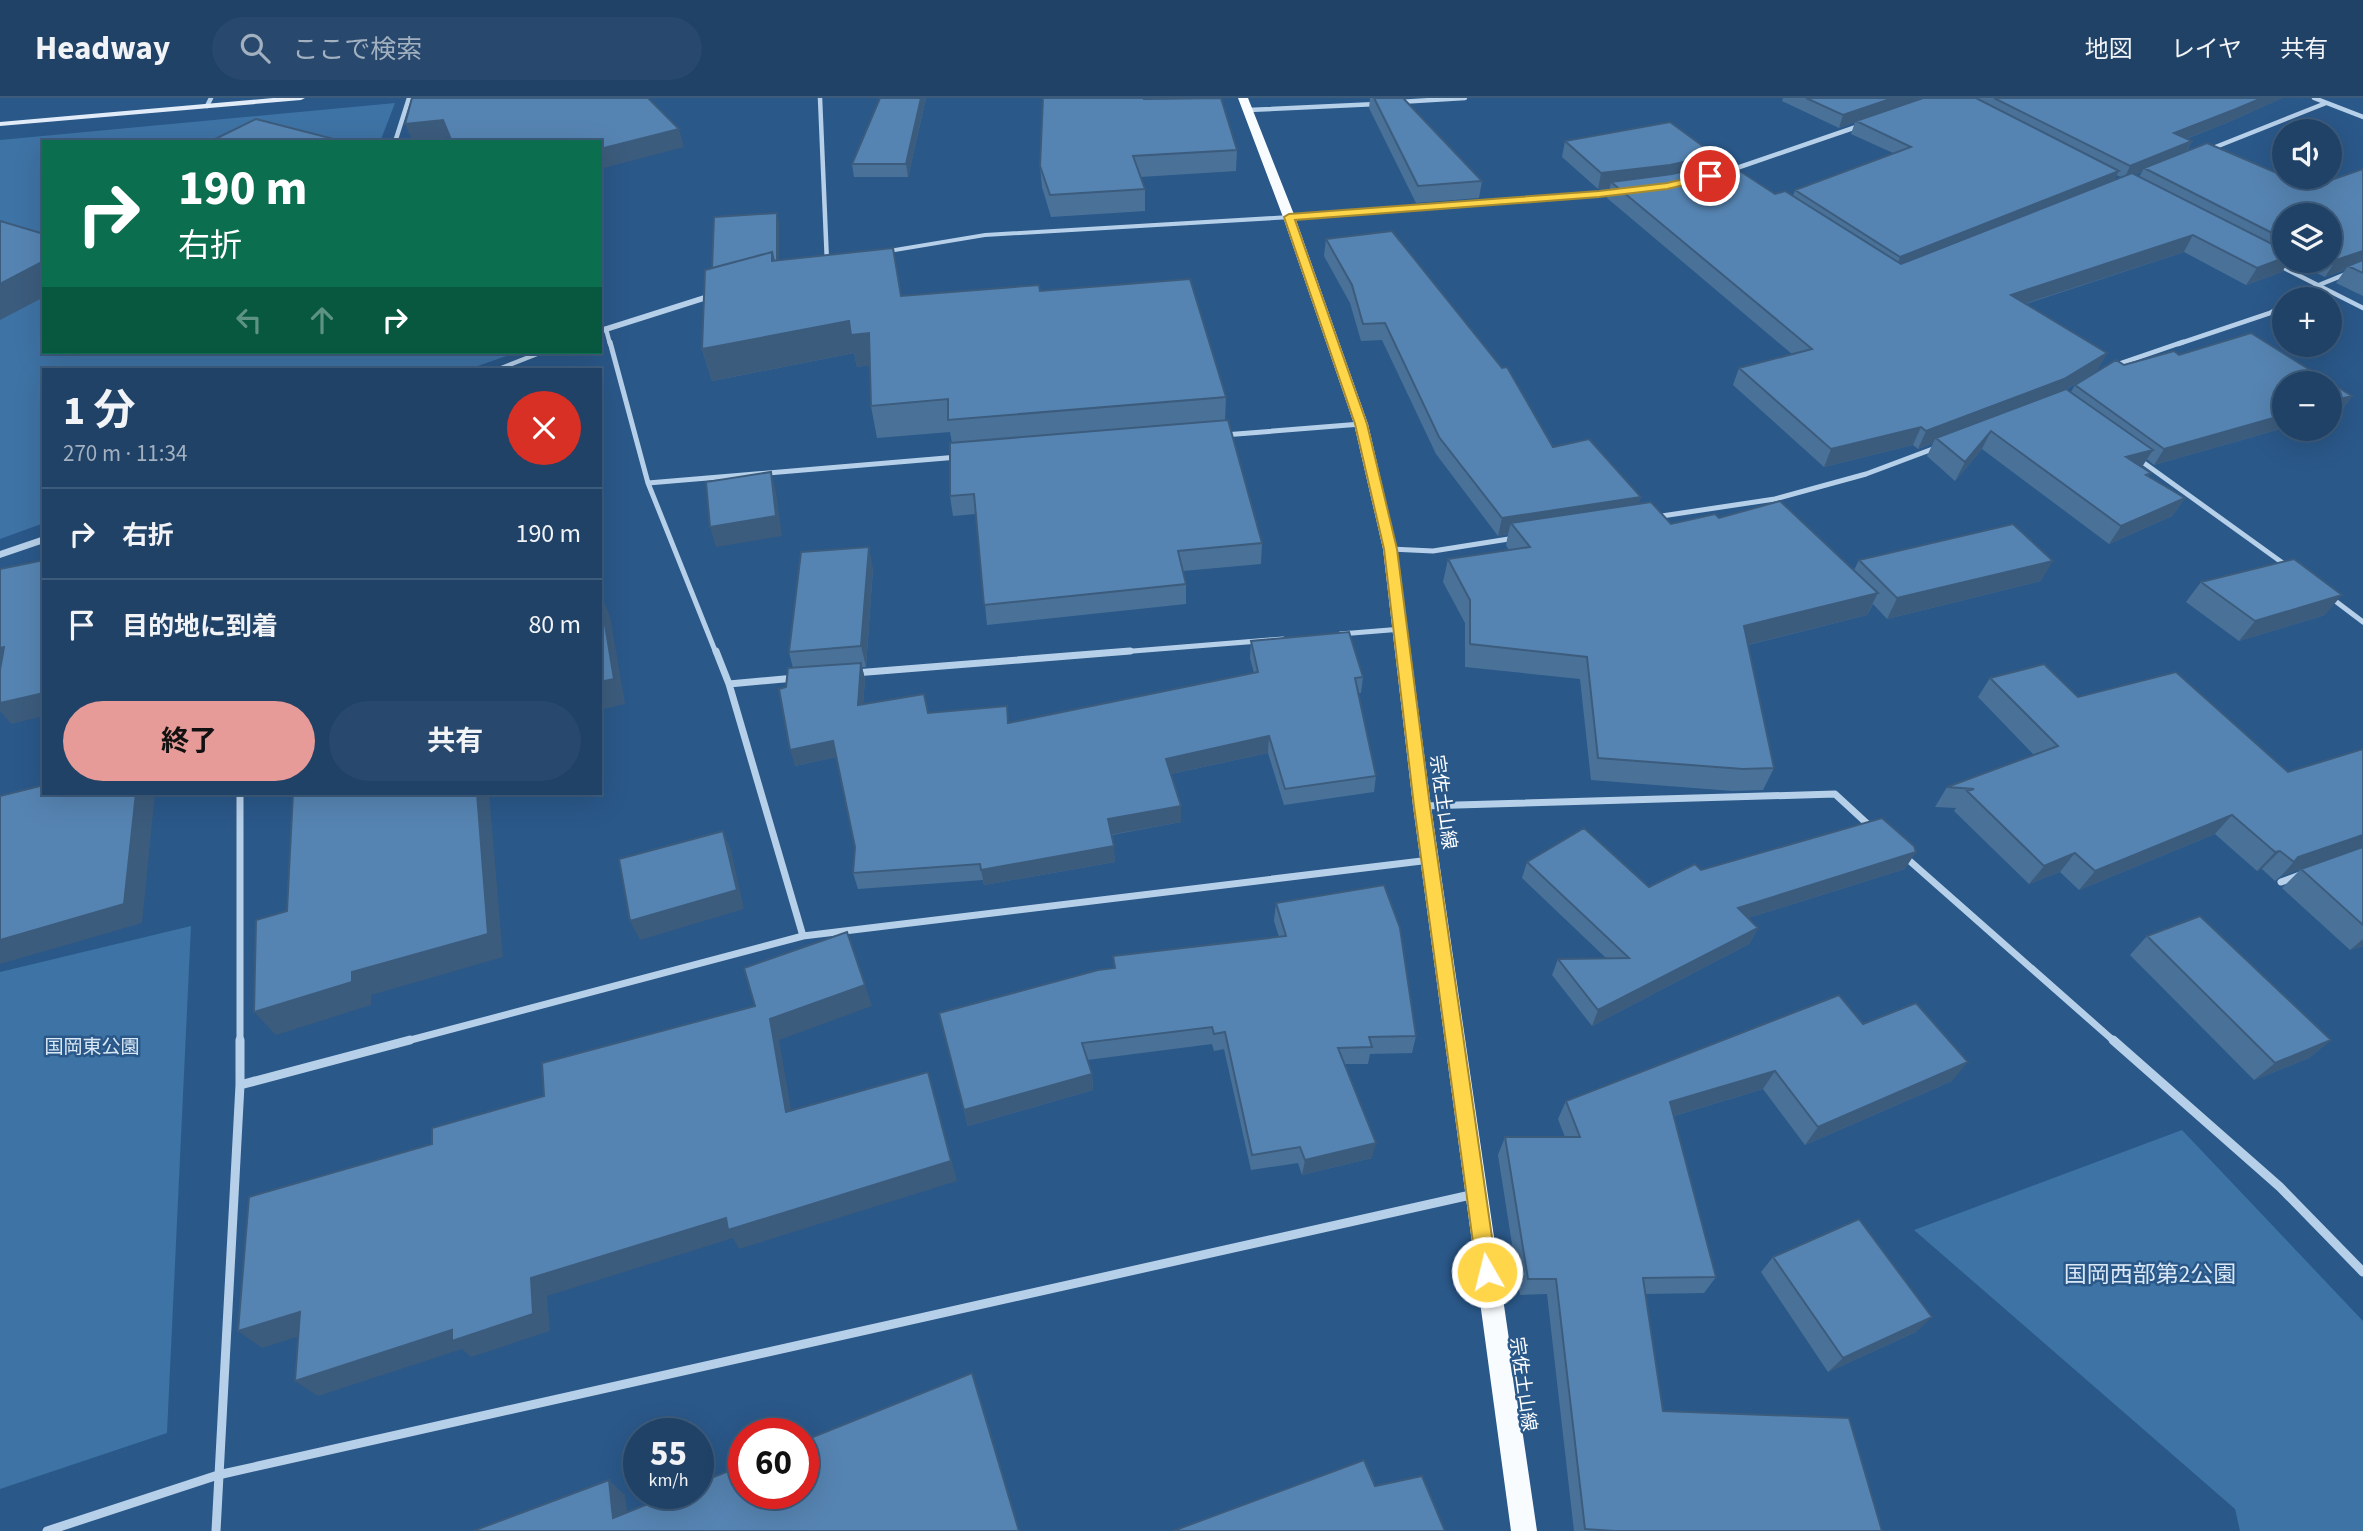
<!DOCTYPE html>
<html lang="ja">
<meta charset="utf-8">
<style>
body{margin:0;font-family:"Source Sans 3","Noto Sans JP",sans-serif;background:#28496d;color:#f1f3f6;height:100vh;display:flex;flex-direction:column;font-size:26px;white-space:nowrap}
*{box-sizing:border-box;margin:0}
p{font-size:23px;color:#a2b0c0}
.icon{flex:none;width:38px;height:38px;fill:none;stroke:currentColor;stroke-width:2;stroke-linecap:round;stroke-linejoin:round}
.map{position:relative;flex:1;overflow:hidden}
.panel{position:absolute;left:42px;top:270px;width:560px;height:427px;display:flex;flex-direction:column;background:#204267;border-radius:0px;box-shadow:0 7px 28px #0002,0 0 0 2px #3d5b7b}
.panel>*{flex:none}
.banner{position:absolute;left:42px;top:42px;width:560px;height:214px;border-radius:0px;box-shadow:0 7px 28px #0002,0 0 0 2px #3d5b7b;background:#0b6e4f;color:#fff;overflow:hidden}
.buttons{position:absolute;left:2272px;top:21px;display:grid;gap:14px}
.buttons a{display:grid;place-items:center;width:70px;height:70px;border-radius:50%;background:#204267;box-shadow:0 7px 28px #0002,0 0 0 2px #3d5b7b;font-size:35px}
.speed{position:absolute;left:623px;top:1320px;display:flex;gap:14px;font-size:35px;font-weight:700;text-align:center}
.speed>*{display:grid;place-content:center;width:91px;height:91px;border-radius:50%;background:#204267;box-shadow:0 7px 28px #0002,0 0 0 2px #3d5b7b;line-height:1}
.speed small{font-size:18px;font-weight:400}
.speed .limit{border:10px solid #d22;background:#fff;color:#111}
.pin{position:absolute;display:grid;place-items:center;width:60px;height:60px;color:#fff;margin:-30px;border:4px solid #fff;border-radius:50%;box-shadow:0 2px 7px #0007}
.me{position:absolute;width:77px;margin:-38px;rotate:352deg;stroke-linejoin:round;filter:drop-shadow(0 0 5px #0008)}
.turn{display:flex;align-items:center;gap:24px;height:147px;padding:0 21px;font-size:32px}
.turn .icon{width:91px;height:91px;stroke-width:2.5}
.turn b{display:block;font-size:49px;line-height:60px}
.lanes{display:flex;align-items:center;height:66px;padding:0 21px;background:#0003;justify-content:center;gap:35px;direction:ltr}
.lanes .off{opacity:.35}
.round{display:grid;place-items:center;flex:none;width:74px;height:74px;border-radius:37px;background:#28496d}
.overview{display:flex;align-items:center;justify-content:space-between;height:119px;padding:0 21px}
h1{font-size:42px;font-weight:700;line-height:52px}
.cta{display:flex;gap:14px;margin-top:auto;padding:14px 21px}
.cta a{flex:1;height:80px;border-radius:42px;background:#e69b98;color:#111;font-size:28px;font-weight:700;line-height:80px;text-align:center}
.cta a+a{background:#28496d;color:#f1f3f6}
ul{padding:0;list-style:none}
li{display:flex;align-items:center;gap:21px;height:91px;padding:0 21px;border-top:2px solid #3d5b7b}
li div{flex:1}
li b{display:block;font-size:26px}
li em{font-style:normal}
header{display:flex;align-items:center;gap:42px;box-sizing:border-box;height:98px;padding:0 35px;background:#204267;border-bottom:2px solid #3d5b7b}
header strong{font-size:33px}
nav{display:flex;gap:38px;margin-inline-start:auto;font-size:24px}
.search{width:490px;height:63px;background:#28496d;display:flex;align-items:center;gap:18px;box-sizing:border-box;padding:0 24px;border-radius:38px;color:#a2b0c0;font-size:26px}
.map>svg:first-child{display:block}
.green{fill:#3e73a5}
.lines{fill:none;stroke-linecap:round;stroke-linejoin:round}
.minor-far3{stroke:#b7d0e9;stroke-width:4.5}
.minor-far2{stroke:#b7d0e9;stroke-width:5}
.minor-far1{stroke:#b7d0e9;stroke-width:7}
.minor{stroke:#b7d0e9;stroke-width:9}
.tertiary{fill:#b7d0e9;fill-rule:evenodd}
.secondary{fill:#e1ecf8;fill-rule:evenodd}
.primary{fill:#f9fcfe;fill-rule:evenodd}
.wall{fill:#4a7299;fill-rule:evenodd}
.shaded-wall{fill:#3c5c7d}
.building{fill:#5684b2;stroke:#3c5c7d;stroke-width:2}
.route{fill:#ffd54a;stroke:#a68a30;stroke-width:2}
.labels{text-anchor:middle;stroke-width:5;stroke-linejoin:round;paint-order:stroke}
.street-label{font-size:19px;fill:#fff;stroke:#2a5889}
.park-label{font-size:19px;fill:#dbe9f7;stroke:#2a5889}
.near-park-label{font-size:23px;fill:#dbe9f7;stroke:#2a5889}
</style>
<header>
<strong>Headway</strong>
<div class="search"><svg class="icon" aria-label="search" viewBox="0 0 24 24"><circle cx="10" cy="10" r="6"/><path d="M15 15l6 6"/></svg>ここで検索</div>
<nav><a>地図</a><a>レイヤ</a><a>共有</a></nav>
</header>
<div class="map">
<svg width="2363" height="1433" viewBox="0 0 2363 1433">
<rect width="100%" height="100%" fill="#2a5889"/>
<path class="green" d="M395,5L380,44H44V254H518L469,271H44V425L0,441V42Z
M191,828L167,1335L0,1391V874Z
M2182,1032L2363,1223V1433H2240L2235,1411L1914,1132Z"/>
<g class="lines">
<path class="minor-far3" d="M820,0L827,165
M2314,0L2363,19
M1399,4L1465,0
M207,8L211,0
M1248,12L1377,6
M395,44L409,0
M2208,52L2326,5
M1728,73L1862,27
M1289,119L1616,94
M2276,166L2363,210
M2294,201L2319,187L2363,169
M606,231L610,246
M2178,246L2270,215L2284,207"/>
<path class="minor-far2" d="M610,244L648,385L716,555
M2113,268L2183,244
M1224,337L1361,326
M2137,360L2287,468
M648,385L958,359
M1655,419L1775,401L1866,376L1938,349
M1390,451L1433,453L1515,440
M2330,499L2363,524
M1340,536L1402,531
M1108,555L1283,541"/>
<path class="minor-far1" d="M716,553L729,586L803,838
M855,575L1130,553
M729,586L795,580
M240,695V944
M1423,708L1835,696L1873,731
M1903,757L2115,944
M2281,784L2300,777
M403,944L803,838L1430,762"/>
<path class="minor" d="M2113,942L2280,1089L2363,1174
M240,987L410,942
M47,1433L218,1377L1475,1096
M216,1433L240,987V942"/>
<path class="tertiary" d="M1289,117L1293,119L1292,121L985,139L877,157L873,155L877,153L985,135Z
M720,192L724,195L723,197L600,236V230Z
M536,254H548L505,271H493Z
M44,438V445L0,460V453Z"/>
<path class="secondary" d="M273,0H305L301,2L0,28V24Z"/>
<path class="primary" d="M1238,0H1248L1295,119L1368,326L1397,451L1431,708L1537,1433H1511L1413,708L1383,451L1354,326L1283,119Z"/>
</g>
<path class="wall" d="M926,0L908,79H854L852,66Z
M1370,0H1403L1482,83L1479,100L1416,105L1369,10Z
M1783,0H2282L2229,24L2186,41L2192,43L2187,53L2207,45L2284,78V79L2311,89L2363,71V198L2336,185L2345,172L2325,179L2300,167L2294,169L2287,165L2282,174L2246,187L2184,154L2026,206L2107,255L2097,272L2067,291L2071,294L2075,287L2116,262L2124,267L2174,253L2179,257L2251,235L2352,298L2341,313L2329,317V285H2284V330L2154,367L2147,361L2142,369L2151,375L2148,378L2185,400L2172,418L2109,446L1982,351L1955,383L1927,358L1933,345L1918,351L1913,347L1824,369L1733,287L1739,270L1792,256L1607,100L1610,90L1598,91L1562,59L1565,43L1670,24L1715,57L1712,67L1726,64L1775,96L1785,93L1793,98L1795,92L1893,55L1851,36L1855,24L1839,30L1782,3ZM2142,74L2139,79L2134,77ZM2116,77L2121,79L2114,82ZM2284,117H2329V163H2284Z
M1144,1L1237,52L1236,73L1140,79L1145,91V113L1051,119L1042,89L1040,68Z
M779,125V162L901,198L1040,193L1226,299L1225,323L1262,445L1261,466L1183,473L1186,486V506L987,527L976,416L953,418L950,398L952,345L950,334L877,340L871,308L870,267L857,269L854,255L712,283L702,251Z
M1326,141L1553,349L1671,426L1719,420L1854,472L1859,462L2041,483L1887,521L1873,506L1867,517L1748,547L1774,670L1763,692L1733,693L1591,682L1580,581L1465,569V525L1443,484L1448,461L1509,452L1506,447L1508,436L1498,438L1436,356L1382,242L1361,243L1350,205L1324,158Z
M873,470L866,569H862L865,581L863,606L928,615L1009,625L1254,575L1250,560L1251,543L1363,579L1361,595H1358L1376,678L1374,694L1284,707L1268,655L1171,676L1181,724L1112,737L1115,764L984,787L983,782L858,791L853,775L855,749L836,659L795,668L786,589L793,570L789,554Z
M2201,484L2325,517L2239,543L2186,504Z
M1990,580L2078,599L2288,674L2363,651V848L2350,852L2282,790L2301,771L2358,751L2281,778L2275,783L2262,771L2257,773L2215,736L2079,792L2060,774L2029,786L1954,713L1956,710L1935,709L1947,689L2034,657L1978,599Z
M1527,764L1649,789L1701,772L1905,771L1748,820L1758,830L1749,846L1592,928L1552,877L1558,861L1606,860L1522,780Z
M1276,805L1416,938L1412,955L1370,956L1368,966H1345L1372,1060L1302,1077L1298,1065L1251,1072L1224,951L1214,953L1212,946L1087,962L1092,976L1093,992L968,1028L939,915L1114,870L1113,858L1279,839L1274,823Z
M2147,838L2331,942L2309,960L2254,982L2130,857Z
M1863,926L1952,983L1805,1047L1763,991L1674,1018L1716,1179L1704,1195L1645,1196L1663,1313L1882,1433H1574L1547,1196L1520,1197L1498,1057L1505,1039H1565L1558,1021L1566,1003Z
M1773,1159L1916,1234L1828,1274L1761,1174Z"/>
<path class="shaded-wall" d="M921,0H926L908,79L906,66Z
M1893,0H1924L1839,30L1843,17Z
M2262,0H2282L2229,24L2167,48L2174,35Z
M443,22L450,39L413,44L405,26Z
M679,31L684,49L600,71V51Z
M330,40L331,44H322Z
M2192,43L2185,56L2144,70L2142,74L2124,81L2130,68Z
M1715,57L1711,72L1611,84L1610,90L1598,91L1601,75Z
M2119,73L2112,86L1895,173L1900,159Z
M777,115L779,125V175L772,163Z
M2193,137L2184,154L2002,213L2011,197Z
M2363,153V166L2348,168L2345,172L2325,179L2336,162Z
M2284,160V163H2289L2282,174L2246,187L2257,170Z
M44,163V199L0,222V186Z
M2299,163H2303L2300,167L2294,169Z
M849,223L869,235L875,267L857,269L854,255L712,283L702,251Z
M2107,255L2097,272L2055,298L1936,340L1933,345L1918,351L1926,333Z
M2352,298L2341,313L2329,317V304Z
M2284,317V330L2154,367L2164,351Z
M1921,329L1913,347L1824,369L1831,351Z
M1991,333L1982,351L1955,383L1965,364Z
M2153,352L2141,370L2126,359Z
M771,374L776,394L782,438L716,449L710,429Z
M1641,399L1636,417L1511,425L1508,436L1498,438L1502,420Z
M2185,400L2172,418L2109,446L2121,428Z
M869,449L873,470L866,569L861,548Z
M2053,463L2041,483L1887,521L1897,500Z
M600,494L610,518L625,606L600,612Z
M1878,495L1867,517L1735,550L1744,528Z
M2342,497L2325,517L2239,543L2255,523Z
M4,549L0,573V550Z
M861,565L865,581L862,623L858,607Z
M44,595V618L11,626L0,613V605Z
M1269,638L1268,655L1166,677V661Z
M833,643L837,659L795,668L790,652Z
M136,695H155L142,825L0,866V842Z
M477,695H489L503,859L371,897V907L276,937L254,914L352,874Z
M1181,708V724L1109,737L1108,721Z
M2232,717L2215,736L2079,792L2095,773Z
M723,733L731,752L744,811L640,842L630,823Z
M2363,737V749L2281,778L2298,759Z
M1114,748L1115,764L984,787L981,772Z
M2280,753L2262,771L2257,773L2275,754Z
M1916,754L1905,771L1729,826L1738,810Z
M2075,755L2060,774L2029,786L2044,768Z
M1758,830L1749,846L1592,928L1598,912Z
M2363,841V848L2350,852Z
M865,887L872,908L779,942L795,1034L786,1014L770,921Z
M2331,942L2309,960L2254,982L2275,965Z
M1968,964L1952,983L1805,1047L1818,1029Z
M1775,973L1763,991L1660,1022L1670,1004Z
M1092,976L1093,992L968,1028L964,1012Z
M934,994L957,1083L739,1151L733,1140L547,1198L550,1233L471,1259L462,1251L318,1298L295,1283L531,1180Z
M1376,1045L1372,1060L1302,1077L1305,1062Z
M300,1214L322,1231L262,1250L238,1233Z
M1932,1219L1916,1234L1828,1274L1843,1260Z
M972,1275L978,1292L1020,1433H1019Z
M609,1382L625,1397L630,1433L613,1420Z"/>
<path class="building" d="M412,0H648L679,31L600,51V44H452L443,22L405,26Z
M880,0H921L906,66H852Z
M1043,0H1144V1L1221,0L1237,52L1133,58L1145,91L1050,97L1040,68Z
M1374,0H1403L1482,83L1418,88Z
M1806,0H1893L1843,17Z
M1923,0H1976L2119,73L1900,159L1795,92L1911,49L1856,23Z
M1994,0H2262L2236,11L2174,35L2192,43L2130,68Z
M256,21L330,40L322,44H209Z
M1670,24L1715,57L1670,67L1601,75L1565,43Z
M2207,45L2284,78V79L2311,89L2363,71V153L2336,162L2329,159V117H2284V141L2144,70Z
M1726,64L1775,96L1785,93L1901,166L2132,75L2284,152V160L2257,170L2193,137L2011,197L2107,255L2064,281L1926,333L1921,329L1831,351L1739,270L1812,251L1611,84L1672,76Z
M777,115V163H774L772,154L712,170L714,119Z
M0,123L44,136V163L0,186Z
M1392,133L1502,270L1507,269L1553,349L1589,341L1641,399L1502,420L1439,339L1385,225L1363,226L1352,187L1326,141Z
M893,150L901,198L1039,187L1040,193L1190,181L1226,299L948,322V301L871,308L869,235L851,237L849,223L702,251L705,172L772,154V163Z
M2363,162V175L2348,168Z
M2251,235L2352,298L2329,304V285H2284V317L2164,351L2075,287L2116,262L2124,267L2174,253L2179,257Z
M2066,291L2153,352L2126,359L2151,375L2146,377L2185,400L2121,428L1991,333L1965,364L1936,340Z
M1228,322L1262,445L1178,453L1186,486L984,507L974,396L950,398V345Z
M771,374L776,418L710,429L706,384Z
M1780,403L1878,495L1744,528L1774,670L1743,671L1598,660L1587,559L1470,546V502L1448,461L1530,449L1511,425L1651,404L1671,426L1715,416L1719,420Z
M2013,426L2053,463L1897,500L1859,462Z
M869,449L861,548L789,554L801,454Z
M2294,461L2342,497L2255,523L2201,484Z
M44,462V595L0,605V572L4,549L0,550V471Z
M600,496L614,581L600,584Z
M1349,534L1363,579L1355,580L1376,678L1285,691L1269,638L1166,661L1181,708L1108,721L1114,748L981,772L980,766L853,775L855,749L833,643L790,652L779,591L786,589L788,570L861,565L858,607L924,596L928,615L1007,608L1008,625L1258,574L1251,543Z
M2044,566L2078,599L2176,574L2288,674L2363,651V737L2298,759L2294,764L2280,753L2275,754L2232,717L2095,773L2075,755L2044,768L1967,693L1974,691L1947,689L2058,648L1990,580Z
M44,687V695H136L124,806L0,842V698Z
M293,695H477L488,836L352,874V884L254,914L256,822L287,813Z
M1882,720L1914,748L1916,754L1738,810L1758,830L1598,912L1558,861L1629,860L1527,764L1584,730L1649,789L1695,766L1701,772Z
M723,733L737,792L630,823L619,761Z
M2363,749V827L2301,771Z
M1384,787L1400,830L1416,938L1369,939L1372,949L1338,950L1376,1045L1305,1062L1300,1049L1252,1057L1225,934L1214,936L1212,929L1082,945L1092,976L964,1012L939,915L1098,872L1115,870L1113,858L1286,838L1276,805Z
M2200,818L2331,942L2275,965L2147,838Z
M847,834L865,887L770,921L786,1014L928,974L951,1063L728,1132L726,1120L531,1180L533,1216L452,1243V1232L295,1283L300,1214L238,1233L249,1099L432,1046V1030L544,998L542,965L755,908L744,870Z
M1839,897L1863,926L1916,905L1968,964L1818,1029L1775,973L1670,1004L1716,1179L1643,1180L1663,1313L1849,1320L1882,1433H1614L1585,1431L1556,1181H1528L1505,1039H1580L1566,1003Z
M1859,1121L1932,1219L1843,1260L1773,1159Z
M972,1275L1019,1433H473L609,1382L613,1420L675,1395H698V1385L744,1367V1395H803V1343Z
M1364,1362L1375,1388L1422,1378L1445,1433H1173Z"/>
<path class="route" d="M1710,75L1714,76V80L1667,91L1599,99L1295,122L1367,326L1397,451L1430,708L1497,1174L1494,1181L1487,1184L1480,1181L1477,1174L1414,708L1384,451L1355,326L1284,119L1289,116L1599,93L1667,85Z"/>
<g class="labels">
<g class="street-label">
<text transform="translate(1444 704) rotate(82)" y="7">宗佐土山線</text>
<text transform="translate(1524 1286) rotate(82)" y="7">宗佐土山線</text>
</g>
<g class="park-label">
<text x="92" y="955">国岡東公園</text>
</g>
<g class="near-park-label">
<text x="2150" y="1184">国岡西部第2公園</text>
</g>
</g>
</svg>
<div class="buttons">
<a><svg class="icon" aria-label="sound" viewBox="0 0 24 24"><path d="M4 9h4l5-4v14l-5-4H4zM17 9q2 3 0 6"/></svg></a>
<a><svg class="icon" aria-label="layers" viewBox="0 0 24 24"><path d="M12 4l9 5-9 5-9-5zM3 14l9 5 9-5"/></svg></a>
<a>+</a>
<a>−</a>
</div>
<div class="speed"><div>55<small>km/h</small></div><div class="limit">60</div></div>
<div class="pin" style="left:1710px;top:78px;background:#d93025"><svg class="icon" aria-label="arrive" viewBox="0 0 24 24"><path d="M6 21V4h12l-3 4 3 4H6"/></svg></div>
<svg class="me" style="left:1487px;top:1174px" viewBox="-20 -20 40 40"><circle r="17" fill="#ffd54a" stroke="#fff" stroke-width="3"/><path d="M0-11L8 9 0 5-8 9z" fill="#fff"/></svg>
<div class="banner">
<div class="turn"><svg class="icon" aria-label="right" viewBox="0 0 24 24"><path d="M7 20v-9h11M14 6l5 5-5 5"/></svg><div><b>190 m</b>右折</div></div>
<div class="lanes"><svg class="icon off" aria-label="left" viewBox="0 0 24 24"><path d="M17 20v-9H6M10 6l-5 5 5 5"/></svg><svg class="icon off" aria-label="ahead" viewBox="0 0 24 24"><path d="M12 20V5M6 11l6-6 6 6"/></svg><svg class="icon" aria-label="right" viewBox="0 0 24 24"><path d="M7 20v-9h11M14 6l5 5-5 5"/></svg></div>
</div>
<section class="panel">
<div class="overview"><div><h1>1 分</h1><p>270 m · 11:34</p></div><a class="round" style="background:#d93025;color:#fff"><svg class="icon" aria-label="close" viewBox="0 0 24 24"><path d="M6 6l12 12M18 6L6 18"/></svg></a></div>
<ul>
<li><svg class="icon" aria-label="right" viewBox="0 0 24 24"><path d="M7 20v-9h11M14 6l5 5-5 5"/></svg><div><b>右折</b></div><em>190 m</em></li>
<li><svg class="icon" aria-label="arrive" viewBox="0 0 24 24"><path d="M6 21V4h12l-3 4 3 4H6"/></svg><div><b>目的地に到着</b></div><em>80 m</em></li>
</ul>
<div class="cta"><a>終了</a><a>共有</a></div>
</section>
</div>
